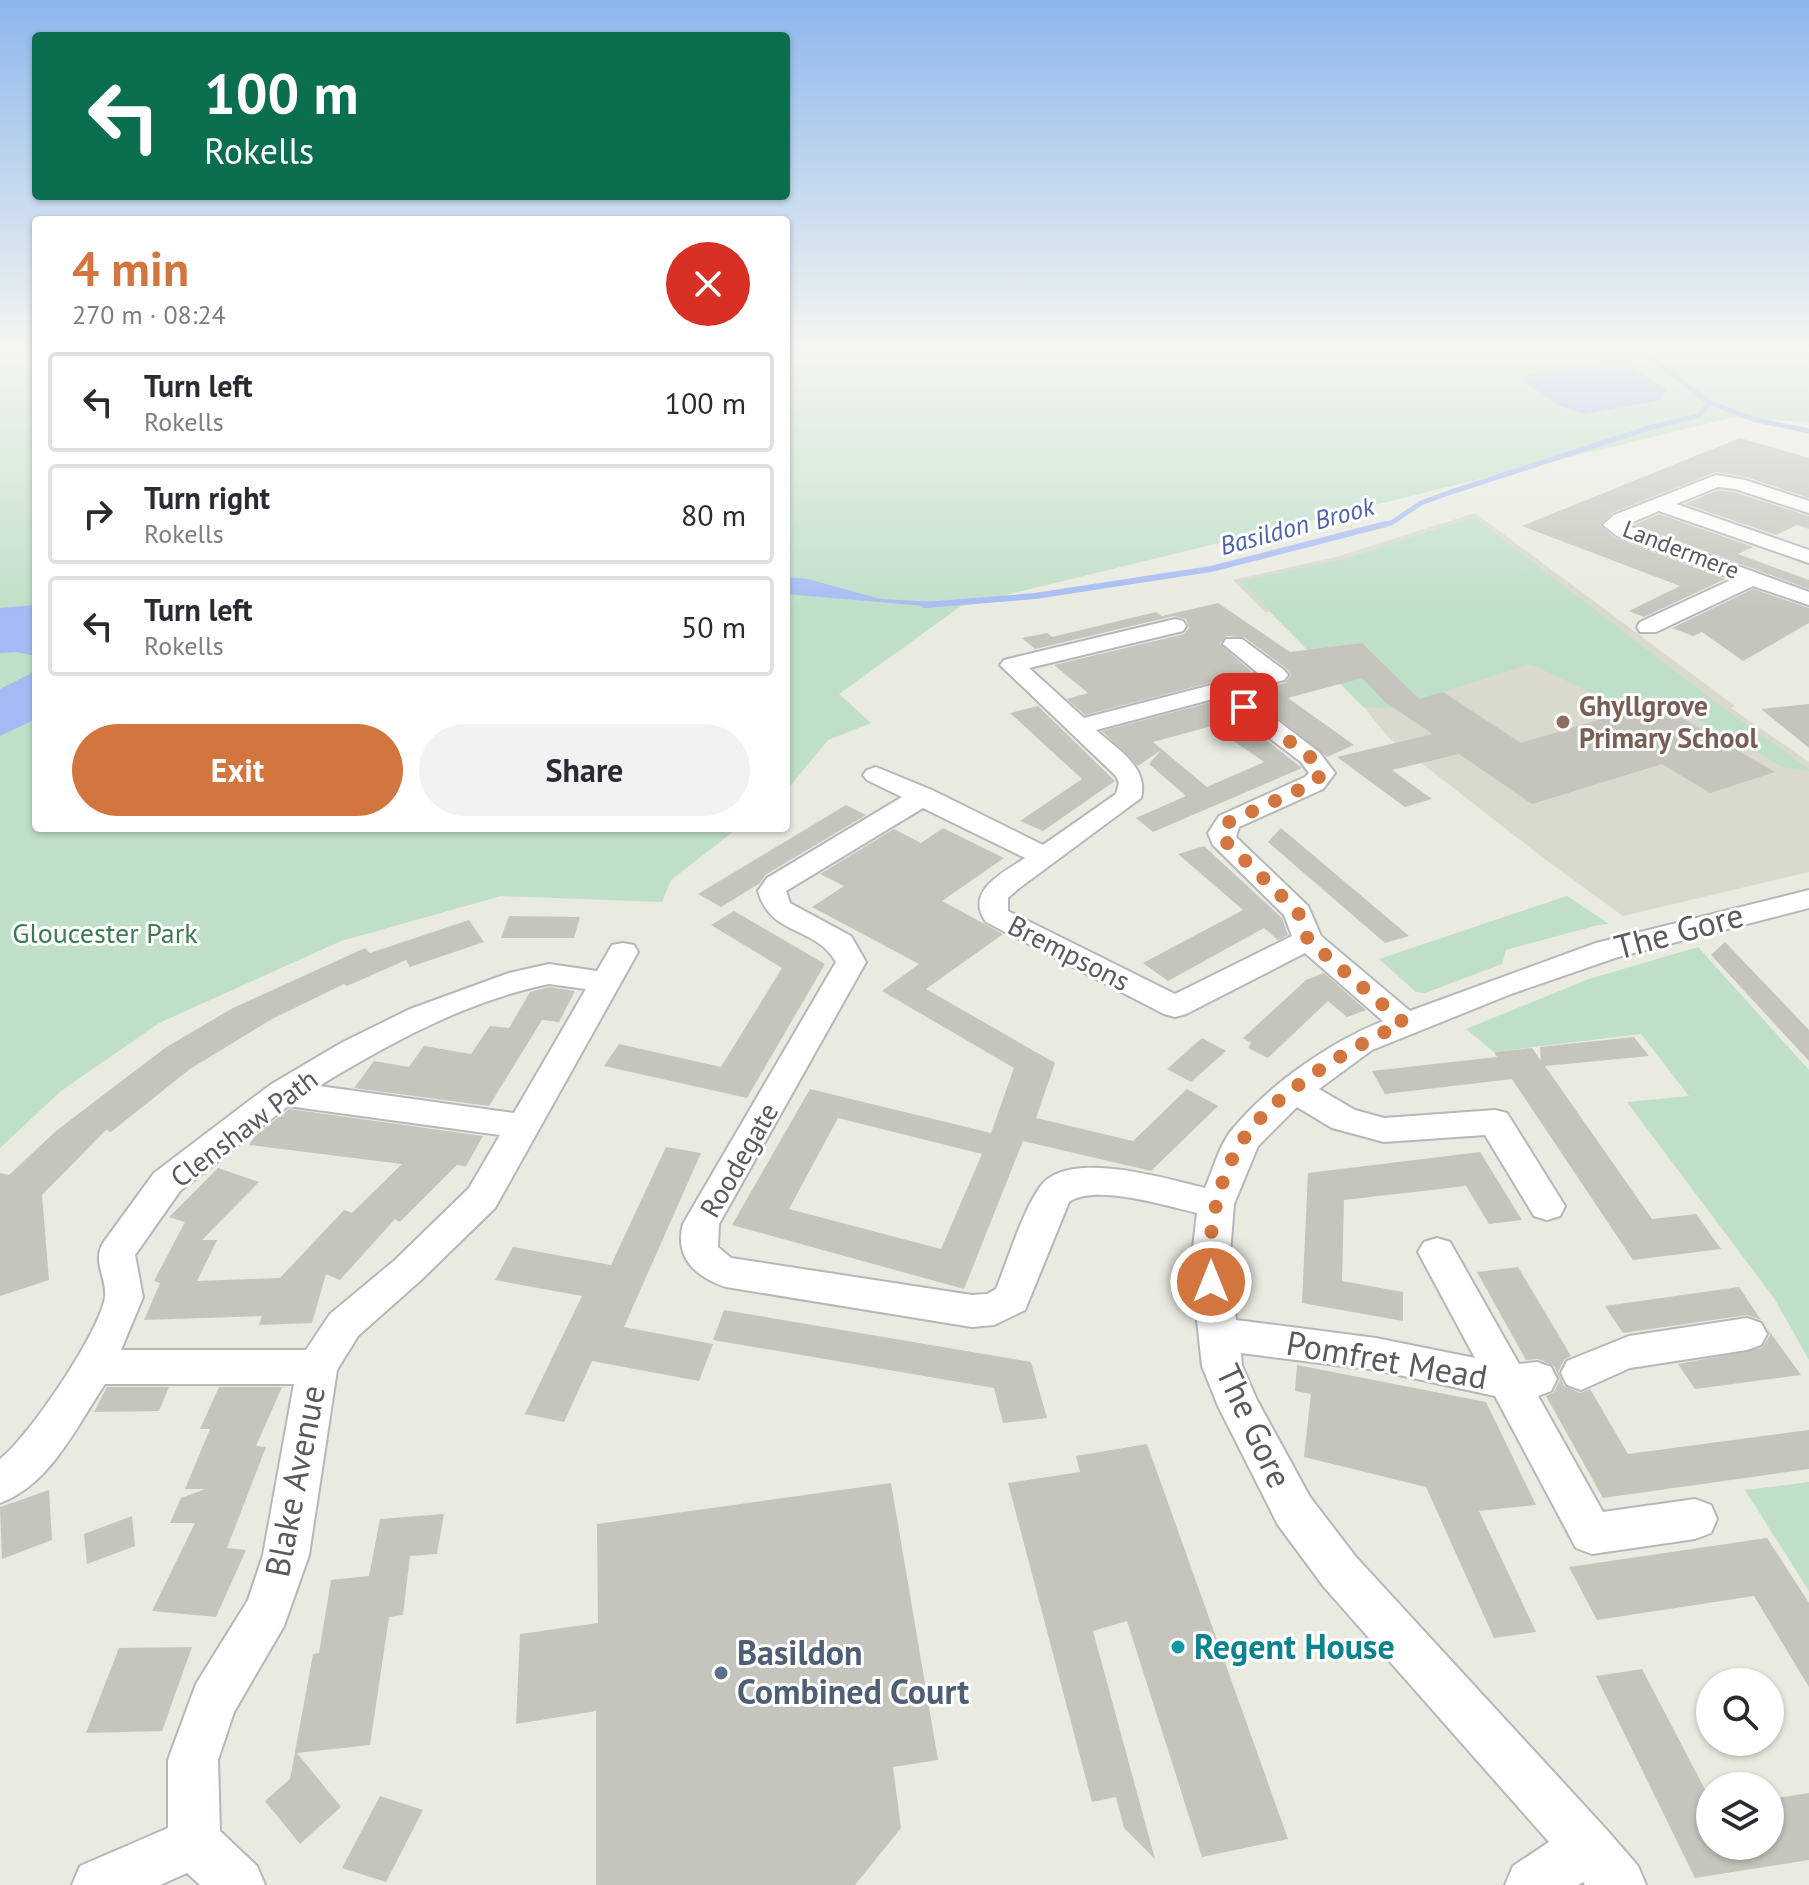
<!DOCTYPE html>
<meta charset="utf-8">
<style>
body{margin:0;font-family:"PT Sans",sans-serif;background:#f2f2f3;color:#2b2b33;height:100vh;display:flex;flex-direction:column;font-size:30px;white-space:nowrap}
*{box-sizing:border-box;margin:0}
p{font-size:26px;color:#7c7c81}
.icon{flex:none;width:44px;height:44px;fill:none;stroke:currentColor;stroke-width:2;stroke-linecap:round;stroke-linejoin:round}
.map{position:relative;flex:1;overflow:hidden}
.sheet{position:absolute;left:32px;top:216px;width:758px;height:616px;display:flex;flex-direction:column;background:#fff;border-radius:8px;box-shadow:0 2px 6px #0004}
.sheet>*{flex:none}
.top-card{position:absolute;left:32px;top:32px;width:758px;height:168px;border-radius:8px;box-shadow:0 2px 6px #0004;background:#0b6e4f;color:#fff;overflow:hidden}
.controls{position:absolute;left:1696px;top:1668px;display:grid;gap:16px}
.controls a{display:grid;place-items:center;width:88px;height:88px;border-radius:50%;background:#fff;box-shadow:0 2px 6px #0004;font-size:40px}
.pin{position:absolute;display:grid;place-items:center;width:68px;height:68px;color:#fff;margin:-34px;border-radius:16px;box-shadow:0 4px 12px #0006}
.me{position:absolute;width:88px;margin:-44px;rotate:0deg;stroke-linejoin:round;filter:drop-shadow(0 0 6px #0008)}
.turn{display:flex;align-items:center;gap:28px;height:168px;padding:0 40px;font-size:36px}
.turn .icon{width:104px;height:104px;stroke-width:2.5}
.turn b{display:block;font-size:56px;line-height:68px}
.round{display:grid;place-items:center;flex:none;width:84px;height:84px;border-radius:42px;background:#f2f2f3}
.headline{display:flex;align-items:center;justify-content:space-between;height:136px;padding:0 40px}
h1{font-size:48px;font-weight:800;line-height:60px;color:#d2753e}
.primary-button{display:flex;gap:16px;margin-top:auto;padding:16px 40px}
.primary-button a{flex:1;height:92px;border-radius:48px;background:#d2753e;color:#fff;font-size:32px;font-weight:800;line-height:92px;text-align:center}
.primary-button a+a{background:#f2f2f3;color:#2b2b33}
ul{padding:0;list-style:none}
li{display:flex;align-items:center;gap:24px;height:100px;margin:0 16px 12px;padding:0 24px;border:4px solid #e1e1e2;border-radius:8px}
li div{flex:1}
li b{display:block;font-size:30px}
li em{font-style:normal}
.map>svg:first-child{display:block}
.education{fill:#d9d9ce}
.green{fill:#bfdfc8}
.water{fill:#a6bbf3}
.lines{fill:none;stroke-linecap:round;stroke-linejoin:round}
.stream-far1{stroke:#a6bbf3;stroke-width:5}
.stream{stroke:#a6bbf3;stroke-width:6}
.building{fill:#c5c5bd;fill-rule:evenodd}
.street-casing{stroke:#b6b6bb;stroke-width:4}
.street{fill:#fff;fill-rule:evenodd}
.route{stroke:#d2753e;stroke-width:14;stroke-dasharray:0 25.2}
.education-dot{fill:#8d6e63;stroke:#fff;stroke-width:3}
.culture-dot{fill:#0f9aa8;stroke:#fff;stroke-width:3}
.service-dot{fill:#5c6f8a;stroke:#fff;stroke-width:3}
.labels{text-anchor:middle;stroke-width:6;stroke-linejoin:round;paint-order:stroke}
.far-street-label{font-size:24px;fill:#595a5f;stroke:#fff}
.far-water-label{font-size:26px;font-style:italic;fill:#4e61b2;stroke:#fff}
.education-label{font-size:28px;font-weight:bold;fill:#785e54;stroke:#fff;text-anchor:start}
.park-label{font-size:28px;fill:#3d7a52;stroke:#fff}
.street-label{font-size:28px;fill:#595a5f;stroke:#fff}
.near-street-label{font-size:34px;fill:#595a5f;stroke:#fff}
.near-culture-label{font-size:34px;font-weight:bold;fill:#0d838f;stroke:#fff;text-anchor:start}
.near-service-label{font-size:34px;font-weight:bold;fill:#4e5e75;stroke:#fff;text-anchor:start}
</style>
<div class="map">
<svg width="1809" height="1885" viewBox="0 0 1809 1885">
<rect width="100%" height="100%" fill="#e9eae0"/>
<path class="education" d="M1475,513L1735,706L1731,708L1809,762V872L1623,916L1546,860L1388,737L1355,696L1320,604L1265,612L1233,580L1336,557Z"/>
<path class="green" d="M0,349H36V828H738L671,880L662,902L501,896L341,941L159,1023L61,1091L0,1148Z
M786,349H1809V422L1730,418L961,606L839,694L871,723L828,740L786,791Z
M1474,517L1719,705L1809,769V771L1783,767L1656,696L1613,703L1531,664L1393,708L1363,707L1240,581L1341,560Z
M1567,896L1609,924L1598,925L1506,950L1502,964L1425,993L1416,992L1379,959Z
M1698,947L1809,1070V1360L1774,1298L1627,1102L1689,1096L1641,1034L1494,1052L1466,1029L1589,979Z
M1809,1482V1591L1745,1490Z"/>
<path class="water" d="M1620,362L1630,365L1666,389L1662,400L1584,414L1560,406L1523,381V375Z
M786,577L808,579L880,599L937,602L936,607L786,594Z
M36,605V656L17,652L0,653V608Z
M36,671V719L0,736V689Z"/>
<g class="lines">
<path class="stream-far1" d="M1710,403L1756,420L1809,431
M1378,526L1391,523L1421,503L1451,492L1649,428L1698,416L1710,403L1640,349"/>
<path class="stream" d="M925,605L1035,596L1211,569L1386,524"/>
</g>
<path class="building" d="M1740,438L1809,458V498L1746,477L1716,472L1612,513L1600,525L1615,538L1725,579L1644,617L1629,611L1680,586L1522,526Z
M1718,490L1734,492L1809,516V529L1797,525L1776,535L1685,504Z
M1659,514L1753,547L1738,554L1809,580V589L1634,525Z
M1753,589L1809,608V623L1743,661L1702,632L1693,636L1672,628Z
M1218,603L1290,652L1362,643L1419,699L1443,692L1521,743L1656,703L1775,772L1710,793L1662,764L1532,804L1459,754L1392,770L1432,799L1405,807L1337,757L1433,734L1386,703L1362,678L1288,698L1354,745L1327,757L1247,693L1285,683L1291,675L1286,668L1244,637L1226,636L1220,644L1252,672L1085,715L1067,699L1088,693L1054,665L1184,634L1189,628L1186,619L1174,616L1035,649L1022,638L1047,633L1052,637L1156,612L1162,616Z
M1216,701L1302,768L1153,832L1136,818L1186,796L1149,764L1161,750L1138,766L1102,731ZM1212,726L1264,762L1207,787L1153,742Z
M1809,704V748L1761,709Z
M1038,706L1115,781L1043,831L1020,821L1082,779L1010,713Z
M846,805L866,815L765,875L760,883L721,907L698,894Z
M943,828L1004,858L942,901L1003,934L926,989L1055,1063L1036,1118L1133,1141L1187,1089L1218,1106L1151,1171L1023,1141L964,1289L732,1225L810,1089L991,1133L1014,1068L882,991L919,964L812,907L844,886L820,874L894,829L921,843ZM838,1118L982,1154L941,1249L789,1209Z
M1281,828L1409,936L1385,943L1268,842Z
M1204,846L1282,918L1288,935L1278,940L1264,928L1168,981L1143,963L1243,910L1178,854Z
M734,911L825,964L747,1098L604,1066L619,1044L721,1067L782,968L711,925Z
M509,916L580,917L574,938H501Z
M469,920L484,942L410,967L406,960L347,986L344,984L272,1019L190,1069L111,1132L106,1130L42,1195L49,1280L0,1296V1173L9,1175L56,1131L165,1048L231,1009L365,948L370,953Z
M1725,942L1809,1030V1061L1711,955Z
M1324,973L1366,1010L1347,1017L1328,1001L1268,1058L1248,1048L1251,1043L1243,1038L1306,980Z
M549,987L575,991L559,1022L542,1020L489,1106L354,1088L374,1061L409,1067L424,1046L471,1054L490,1026L509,1028L530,992Z
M1634,1037L1649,1056L1545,1066L1652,1219L1696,1214L1721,1249L1633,1260L1512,1079L1385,1094L1372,1071L1497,1057L1494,1052L1532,1048L1541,1061L1540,1047Z
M1202,1038L1226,1051L1191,1082L1167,1069Z
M289,1109L483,1136L466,1166L457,1165L400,1222L395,1219L340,1280L326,1274L312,1323L259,1325L262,1316L144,1320L160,1283L154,1281L185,1222L169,1217L218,1168L259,1182L202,1240H217L197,1281L280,1278L344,1210L352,1213L402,1164L249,1145L255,1136Z
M666,1147L701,1153L624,1327L713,1344L699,1381L592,1361L564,1422L525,1414L582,1296L495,1280L513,1247L611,1265Z
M1480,1152L1522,1220L1489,1224L1466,1186L1344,1200L1342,1281L1403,1292V1321L1302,1303L1308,1173Z
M1518,1267L1571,1356L1564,1360L1558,1372L1564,1386L1580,1393L1590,1389L1628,1454L1809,1430V1469L1603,1498L1546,1396L1554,1392L1560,1380L1554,1366L1538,1359L1526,1360L1477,1272Z
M1739,1287L1761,1320L1747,1315L1623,1333L1605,1306Z
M724,1310L1031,1362L1047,1418L1003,1423L994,1388L713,1340Z
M1767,1328L1801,1375L1695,1389L1678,1364L1762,1348L1770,1335Z
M1297,1365L1486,1402L1536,1505L1479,1511L1536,1632L1494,1638L1426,1487L1304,1457L1311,1394L1295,1391Z
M107,1387H169L159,1411L94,1412Z
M219,1387H282L256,1446L266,1447L227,1548L246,1550L216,1617L152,1611L195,1523H170L181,1498L205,1489H185L210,1429H200Z
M1147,1444L1288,1839L1202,1857L1127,1621L1093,1631L1155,1859L1124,1828L1116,1797L1092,1802L1008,1483L1080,1472L1076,1456Z
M891,1483L938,1760L893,1767L901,1828L855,1885H596V1711L516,1724L520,1634L598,1623L597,1524Z
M49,1490L52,1540L2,1559L0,1507Z
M444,1514L437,1554L410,1556L403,1615L389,1617L370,1745L297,1753L341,1807L300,1844L265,1801L290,1779L313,1654L319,1653L331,1580L369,1576L380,1519Z
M132,1516L135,1546L87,1564L84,1534Z
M1767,1538L1809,1603V1687L1754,1596L1597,1620L1569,1567Z
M192,1647L162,1731L86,1733L119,1648Z
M1642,1669L1710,1799V1846H1770V1799L1809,1793V1860L1695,1878L1596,1676Z
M380,1796L423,1810L386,1882L342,1868Z"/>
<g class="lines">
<defs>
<path id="street" d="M1716,475L1745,480L1809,501V513L1735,489L1718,487L1676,504L1809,550V563L1659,511L1626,525L1809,592V605L1753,586L1656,632H1640L1637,627L1640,622L1733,579L1617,536L1603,525L1614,515Z
M1175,619L1183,621L1186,626L1183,631L1029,668L1084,718L1258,673L1223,644L1226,639H1242L1284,670L1288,675L1284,680L1240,692L1319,752L1335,773L1323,789L1239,827L1236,837L1308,906L1321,936L1410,1011L1596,943L1809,890V908L1618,957L1511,994L1372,1050L1319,1089L1355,1110L1384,1118L1495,1110L1507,1113L1565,1206L1560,1216L1547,1220L1534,1216L1485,1135L1384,1142L1332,1128L1297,1107L1258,1146L1234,1204L1229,1265L1236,1320L1376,1338L1475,1358L1418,1252L1424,1242L1437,1238L1450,1242L1519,1364L1537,1362L1551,1367L1557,1379L1551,1391L1538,1396L1603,1512L1695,1499L1711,1505L1717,1519L1711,1533L1695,1539L1592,1554L1576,1548L1495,1396L1376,1370L1241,1353L1242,1366L1257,1400L1310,1497L1356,1557L1606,1829L1638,1866L1646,1885H1585L1583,1882L1578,1885H1505L1513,1866L1549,1842L1324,1587L1278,1525L1218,1406L1202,1366L1191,1265L1197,1213C1167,1206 1094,1183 1069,1202L1025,1310L994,1325L972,1327L726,1287C696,1277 674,1258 683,1224L836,962C815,925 771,937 758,891L767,878L902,797L867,780L863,775L867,770L876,767L932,790L1043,845L1116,794L1119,783L1116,776L1000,665L1004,660ZM1217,698L1301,762L1309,773L1305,777L1219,816L1208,833L1213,845L1284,915L1292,936L1175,994L1008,911V898L1018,889L1141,798C1149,767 1117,749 1096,730ZM923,808L1025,858C1003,873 964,891 986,922L1164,1014L1175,1017L1186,1014L1305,953L1383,1021C1330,1042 1267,1086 1231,1131C1219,1146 1213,1170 1205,1188C1167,1179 1067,1148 1040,1187C1022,1212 1008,1260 996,1289L987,1294L972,1295L731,1258L718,1247L719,1224L866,962L851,936L790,903L786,891Z
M623,943L634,945L638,952L495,1208L421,1280L358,1336L337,1370L309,1555L284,1626L234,1712L218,1760L220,1831L257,1866L265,1885H200L187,1873L160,1885H72L80,1866L168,1828V1760L196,1684L248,1600L263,1555L294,1384H105C76,1427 51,1484 0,1503V1459C28,1438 100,1332 105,1297C107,1277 92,1262 103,1243L154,1173L270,1085L341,1043L410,1009L509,973L549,964L597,971L612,945ZM549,984L586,989L514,1113L319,1086C390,1043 466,1001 549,984ZM288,1106L500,1135L469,1188L395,1260L330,1314L306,1350H121L143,1297L135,1255L180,1191Z
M1747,1318L1761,1323L1767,1334L1761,1345L1747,1350L1630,1368L1581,1390L1567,1385L1561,1373L1567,1361L1629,1336Z"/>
</defs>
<use href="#street" class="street-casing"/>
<use href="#street" class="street"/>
</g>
<linearGradient id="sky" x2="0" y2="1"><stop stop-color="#8db7ec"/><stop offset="0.57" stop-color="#f5f6f1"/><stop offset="1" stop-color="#f5f6f1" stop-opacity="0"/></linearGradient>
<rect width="1809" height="613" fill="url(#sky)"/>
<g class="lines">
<path class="route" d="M1211,1282C1206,1235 1217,1181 1242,1141C1272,1094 1354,1045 1404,1023L1308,940L1298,912L1223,839L1222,833L1229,822L1314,783L1322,773L1310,757L1244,707"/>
</g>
<circle class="education-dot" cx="1563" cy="722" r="8"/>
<circle class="culture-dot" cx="1178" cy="1647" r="8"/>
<circle class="service-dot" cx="721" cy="1673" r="8"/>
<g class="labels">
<g class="far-street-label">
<text transform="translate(1681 550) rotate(21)" y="8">Landermere</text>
</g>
<g class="far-water-label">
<text transform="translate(1297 526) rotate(-15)" y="9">Basildon Brook</text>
</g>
<g class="education-label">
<text x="1579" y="716">Ghyllgrove<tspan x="1579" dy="32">Primary School</tspan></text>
</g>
<g class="park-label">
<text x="105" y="943">Gloucester Park</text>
</g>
<g class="street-label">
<text transform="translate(1069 953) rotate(27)" y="10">Brempsons</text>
<text transform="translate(244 1128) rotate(-37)" y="10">Clenshaw Path</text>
<text transform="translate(739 1160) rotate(-60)" y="10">Roodegate</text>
</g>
<g class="near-street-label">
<text transform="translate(1679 931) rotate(-15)" y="12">The Gore</text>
<text transform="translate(1387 1360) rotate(10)" y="12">Pomfret Mead</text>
<text transform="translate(1254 1426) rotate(65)" y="12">The Gore</text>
<text transform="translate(295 1481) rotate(-79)" y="12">Blake Avenue</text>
</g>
<g class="near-culture-label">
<text x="1194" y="1659">Regent House</text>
</g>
<g class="near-service-label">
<text x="737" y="1665">Basildon<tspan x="737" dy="39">Combined Court</tspan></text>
</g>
</g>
</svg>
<div class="controls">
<a><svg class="icon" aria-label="search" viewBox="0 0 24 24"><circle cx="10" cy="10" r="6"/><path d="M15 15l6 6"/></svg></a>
<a><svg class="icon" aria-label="layers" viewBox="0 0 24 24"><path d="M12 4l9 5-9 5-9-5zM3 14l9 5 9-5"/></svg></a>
</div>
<div class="pin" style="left:1244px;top:707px;background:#d93025"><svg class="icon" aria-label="arrive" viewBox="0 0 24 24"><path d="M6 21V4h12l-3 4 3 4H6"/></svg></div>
<svg class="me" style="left:1211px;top:1282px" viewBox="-20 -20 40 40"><circle r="17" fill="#d2753e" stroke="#fff" stroke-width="3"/><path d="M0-11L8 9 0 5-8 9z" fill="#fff"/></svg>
<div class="top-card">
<div class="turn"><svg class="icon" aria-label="left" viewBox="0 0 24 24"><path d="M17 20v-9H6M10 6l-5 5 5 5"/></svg><div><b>100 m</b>Rokells</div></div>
</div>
<section class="sheet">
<div class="headline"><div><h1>4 min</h1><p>270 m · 08:24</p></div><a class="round" style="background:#d93025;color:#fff"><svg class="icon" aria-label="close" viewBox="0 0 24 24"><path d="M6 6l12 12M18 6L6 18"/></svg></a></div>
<ul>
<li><svg class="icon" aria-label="left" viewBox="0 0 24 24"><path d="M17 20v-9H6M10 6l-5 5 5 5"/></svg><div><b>Turn left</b><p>Rokells</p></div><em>100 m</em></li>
<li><svg class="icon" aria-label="right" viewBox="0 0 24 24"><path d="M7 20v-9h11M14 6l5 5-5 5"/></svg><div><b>Turn right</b><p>Rokells</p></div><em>80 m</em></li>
<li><svg class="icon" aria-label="left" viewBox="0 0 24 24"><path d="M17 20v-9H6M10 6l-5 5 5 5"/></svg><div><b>Turn left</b><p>Rokells</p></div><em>50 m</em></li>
</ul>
<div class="primary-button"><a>Exit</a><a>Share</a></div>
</section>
</div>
